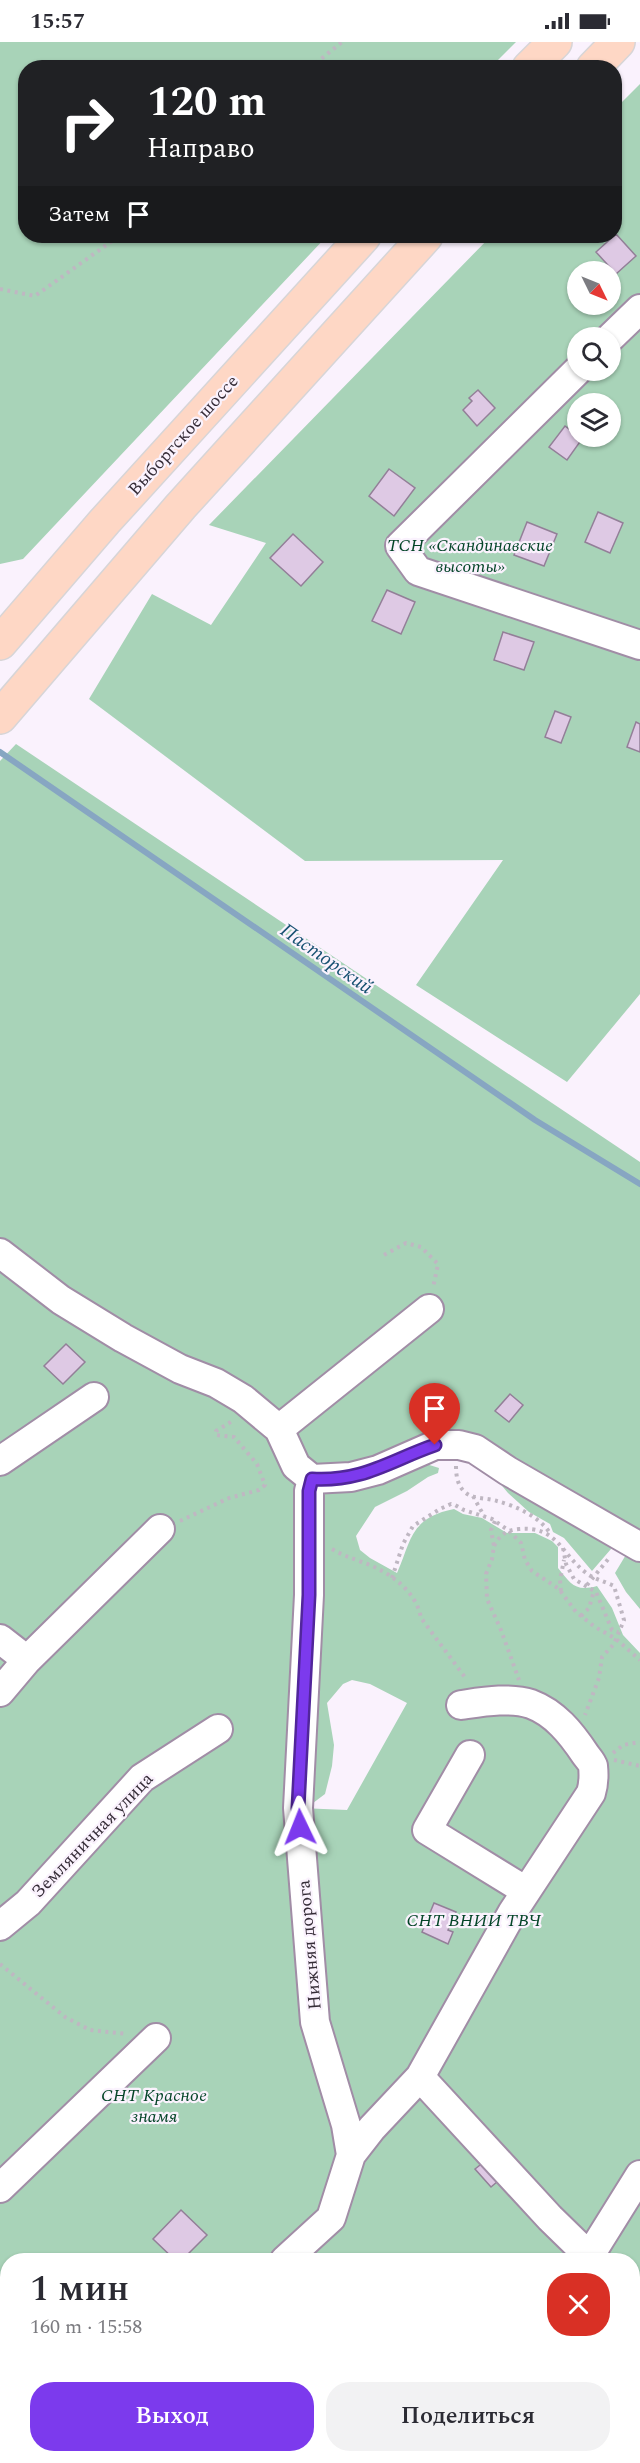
<!DOCTYPE html>
<html lang="ru">
<meta charset="utf-8">
<style>
body{margin:0;font-family:Spectral,serif;background:#f2f2f3;color:#2b2b33;height:100vh;display:flex;flex-direction:column;font-size:22px;white-space:nowrap}
*{box-sizing:border-box;margin:0}
p{font-size:20px;color:#7c7c81}
.icon{flex:none;width:33px;height:33px;fill:none;stroke:currentColor;stroke-width:2;stroke-linecap:round;stroke-linejoin:round}
.map{position:relative;flex:1;overflow:hidden}
.details{position:absolute;left:0px;top:2211px;width:640px;height:210px;display:flex;flex-direction:column;background:#fff;border-radius:24px 24px 0 0;box-shadow:0 2px 4px #0004}
.details>*{flex:none}
.hud{position:absolute;left:18px;top:18px;width:604px;height:183px;border-radius:24px;box-shadow:0 2px 4px #0004;background:#202124;color:#fff;overflow:hidden}
.needle{width:39px;rotate:133deg}
.controls{position:absolute;left:567px;top:219px;display:grid;gap:12px}
.controls a{display:grid;place-items:center;width:54px;height:54px;border-radius:50%;background:#fff;box-shadow:0 2px 4px #0004;font-size:30px}
.pin{position:absolute;display:grid;place-items:center;width:51px;height:51px;color:#fff;margin:-62px -26px;border-radius:50% 50% 50% 0;rotate:-45deg;box-shadow:0 0 6px #0007}
.pin .icon{rotate:45deg}
.me{position:absolute;width:66px;margin:-33px;rotate:358deg;stroke-linejoin:round;filter:drop-shadow(0 0 4px #0008)}
.turn{display:flex;align-items:center;gap:21px;height:126px;padding:0 30px;font-size:27px}
.turn .icon{width:78px;height:78px;stroke-width:2.5}
.turn b{display:block;font-size:42px;line-height:51px}
.then{display:flex;align-items:center;height:57px;padding:0 30px;background:#0003;gap:12px;font-size:22px}
.round{display:grid;place-items:center;flex:none;width:63px;height:63px;border-radius:24px;background:#f2f2f3}
.summary{display:flex;align-items:center;justify-content:space-between;height:102px;padding:0 30px}
h1{font-size:36px;font-weight:600;line-height:45px}
.primary-button{display:flex;gap:12px;margin-top:auto;padding:12px 30px}
.primary-button a{flex:1;height:69px;border-radius:24px;background:#7c3aed;color:#fff;font-size:24px;font-weight:600;line-height:69px;text-align:center}
.primary-button a+a{background:#f2f2f3;color:#2b2b33}
.status{display:flex;justify-content:space-between;align-items:center;height:42px;padding:0 30px;background:#fff;direction:ltr}
.status svg{height:16px;fill:currentColor}
.map>svg:first-child{display:block}
.green{fill:#a8d3b8;fill-rule:evenodd}
.lines{fill:none;stroke-linecap:round;stroke-linejoin:round}
.stream{stroke:#87a6c2;stroke-width:6}
.building{fill:#dec9e4;stroke:#937f98;stroke-width:1.5}
.minor-casing{stroke:#a18da6;stroke-width:32}
.major-casing{stroke:#d7d5d7;stroke-width:36}
.path{stroke:#bfb7c2;stroke-width:4;stroke-dasharray:3 4.5;stroke-linecap:butt}
.minor{stroke:#fff;stroke-width:28}
.major{stroke:#fed7c5;stroke-width:33}
.route-casing{stroke:#51269a;stroke-width:15}
.route{stroke:#7c3aed;stroke-width:10}
.labels{text-anchor:middle;stroke-width:4.5;stroke-linejoin:round;paint-order:stroke}
.street-label{font-size:18px;fill:#352c37;stroke:#faf2fd}
.park-label{font-size:18px;font-style:italic;fill:#044528;stroke:#faf2fd}
.water-label{font-size:20px;font-style:italic;fill:#195373;stroke:#faf2fd}
</style>
<div class="status"><b>15:57</b><svg viewBox="0 0 49 12"><path d="M0 12V9h3v3zM5 12V6h3v6zM10 12V3h3v9zM15 12V0h3v12zM26 1h20v11H26zM47 4h2v5h-2z"/></svg></div>
<div class="map">
<svg width="640" height="2421" viewBox="0 0 640 2421">
<rect width="100%" height="100%" fill="#faf2fd"/>
<path class="green" d="M0,0H516L491,25L26,26V194H327L23,517L0,522Z
M640,42V952L567,1040L416,943L503,818L305,819L89,657L152,552L211,583L266,501L209,483L491,194H615V67ZM578,230H610V262H578ZM578,296H610V328H578ZM578,362H610V394H578Z
M16,702L640,1120V1567L626,1550L615,1531L633,1501L478,1409L420,1420L439,1426L438,1431L428,1435L407,1449L375,1465L356,1494L360,1508L370,1516L397,1531C412,1497 410,1476 454,1467L463,1472L482,1476L507,1491H535L552,1499L558,1505V1526C571,1542 575,1550 597,1544L612,1566L623,1593L640,1611V2421H0V719ZM352,1638L370,1642L407,1661L347,1768L300,1766L313,1761L325,1752L332,1724L334,1703L327,1661L343,1642ZM8,2218H633V2414H8Z
M493,1433L609,1502L611,1507L592,1529L564,1496L553,1490L550,1482L529,1470L508,1451Z"/>
<g class="lines">
<path class="stream" d="M0,710L535,1078L640,1142"/>
</g>
<path class="building" d="M616,192L636,214L616,232L596,210Z
M478,348L495,366L477,384L463,368L472,359L469,356Z
M565,384L582,397L567,418L549,405Z
M389,427L415,446L394,474L369,454Z
M598,470L623,481L610,511L585,500Z
M527,480L557,492L544,524L514,513Z
M293,492L323,520L301,544L270,516Z
M387,548L415,560L401,592L372,579Z
M503,590L534,600L524,628L494,618Z
M555,669L571,675L561,701L545,695Z
M636,680L640,682V710L627,705Z
M66,1302L85,1320L63,1342L44,1324Z
M510,1352L523,1363L509,1380L495,1369Z
M434,1861L456,1870L448,1888L453,1890L448,1902L422,1890Z
M489,2116L504,2134L491,2145L475,2127Z
M181,2168L207,2193L182,2218H175L153,2197Z"/>
<g class="lines">
<defs>
<path id="minor" d="M610,296L640,267
M578,328L400,504L418,529L640,603
M0,1211L61,1258L123,1296L180,1327L216,1341L243,1357L279,1387L296,1424L312,1437L351,1435L378,1428L435,1403H459L475,1407L508,1429L640,1505
M279,1387L429,1267
M0,1419L94,1355
M312,1437L309,1449V1553L298,1766L315,1980L346,2083L351,2113
M0,1597L27,1618
M0,1650L27,1618L160,1487
M470,1713L427,1788L526,1849
M0,1884L28,1861L142,1736L218,1687
M420,2035L550,2176L590,2215
M0,2146L156,1996
M285,2218L331,2176L351,2113L372,2086L420,2035L512,1871L591,1751C594,1741 594,1733 593,1724C592,1720 587,1715 585,1712C571,1691 555,1671 531,1662C510,1655 482,1660 461,1663
M587,2218L640,2133
M46,2421L53,2414
M400,2421L407,2414"/>
<path id="major" d="M529,26L555,0
M593,26L618,0
M0,601L105,479L364,194
M0,675L181,464L426,194"/>
</defs>
<use href="#minor" class="minor-casing"/>
<use href="#major" class="major-casing"/>
<path class="path" d="M310,26L342,0
M0,247L35,254L119,194
M384,1213L406,1201L421,1205L438,1222L433,1246
M456,1424C456,1435 458,1447 469,1453C477,1457 488,1456 497,1459C516,1464 541,1475 551,1493
M473,1454L484,1474
M180,1479L229,1456L259,1448L265,1443L257,1422L234,1395L216,1393V1389L234,1378
M495,1479L491,1488L494,1504L492,1517L486,1532L487,1557L501,1588L519,1638
M494,1504C500,1493 506,1488 519,1487C557,1484 560,1510 585,1530C593,1537 604,1539 614,1544L624,1578L614,1602L602,1615L599,1636L585,1673
M563,1506L566,1522L574,1537L596,1550L612,1588L618,1590
M332,1507C342,1513 351,1516 362,1520C388,1529 416,1548 421,1576L467,1638
M392,1536L403,1502L413,1484L440,1467L451,1462L455,1463L464,1468L492,1477L508,1488L521,1501L525,1518L532,1529L559,1547L576,1570L595,1585L616,1597L640,1618
M587,1543L610,1515
M561,1549L560,1538L564,1518
M581,1574L589,1566L594,1549
M613,1711L623,1703L640,1700
M614,1718L640,1724
M0,1922L65,1975L90,1988L127,1992
M633,2248L640,2253"/>
<use href="#minor" class="minor"/>
<use href="#major" class="major"/>
</g>
<g class="lines">
<defs>
<path id="route" d="M300,1785L298,1766L309,1553V1449L312,1437C363,1440 389,1419 435,1403"/>
</defs>
<use href="#route" class="route-casing"/>
<use href="#route" class="route"/>
</g>
<g class="labels">
<g class="street-label">
<text transform="translate(183 393) rotate(-48)" y="6">Выборгское шоссе</text>
<text transform="translate(92 1793) rotate(-46)" y="6">Земляничная улица</text>
<text transform="translate(309 1903) rotate(-95)" y="6">Нижняя дорога</text>
</g>
<g class="park-label">
<text x="470" y="509">ТСН «Скандинавские<tspan x="470" dy="21">высоты»</tspan></text>
<text x="474" y="1884">СНТ ВНИИ ТВЧ</text>
<text x="154" y="2059">СНТ Красное<tspan x="154" dy="21">знамя</tspan></text>
</g>
<g class="water-label">
<text transform="translate(327 916) rotate(35)" y="7">Пасторский</text>
</g>
</g>
</svg>
<div class="controls">
<a><svg class="needle" viewBox="-14 -14 28 28"><path d="M0-13l5 13h-10z" fill="#e53935"/><path d="M0 13l5-13h-10z" fill="#7c7c81"/></svg></a>
<a><svg class="icon" aria-label="search" viewBox="0 0 24 24"><circle cx="10" cy="10" r="6"/><path d="M15 15l6 6"/></svg></a>
<a><svg class="icon" aria-label="layers" viewBox="0 0 24 24"><path d="M12 4l9 5-9 5-9-5zM3 14l9 5 9-5"/></svg></a>
</div>
<div class="pin" style="left:435px;top:1403px;background:#d93025"><svg class="icon" aria-label="arrive" viewBox="0 0 24 24"><path d="M6 21V4h12l-3 4 3 4H6"/></svg></div>
<svg class="me" style="left:300px;top:1785px" viewBox="-20 -20 40 40"><path d="M0-17L14 15 0 8-14 15z" fill="#7c3aed" stroke="#fff" stroke-width="4"/></svg>
<div class="hud">
<div class="turn"><svg class="icon" aria-label="right" viewBox="0 0 24 24"><path d="M7 20v-9h11M14 6l5 5-5 5"/></svg><div><b>120 m</b>Направо</div></div>
<div class="then">Затем<svg class="icon" aria-label="arrive" viewBox="0 0 24 24"><path d="M6 21V4h12l-3 4 3 4H6"/></svg></div>
</div>
<section class="details">
<div class="summary"><div><h1>1 мин</h1><p>160 m · 15:58</p></div><a class="round" style="background:#d93025;color:#fff"><svg class="icon" aria-label="close" viewBox="0 0 24 24"><path d="M6 6l12 12M18 6L6 18"/></svg></a></div>
<div class="primary-button"><a>Выход</a><a>Поделиться</a></div>
</section>
</div>
